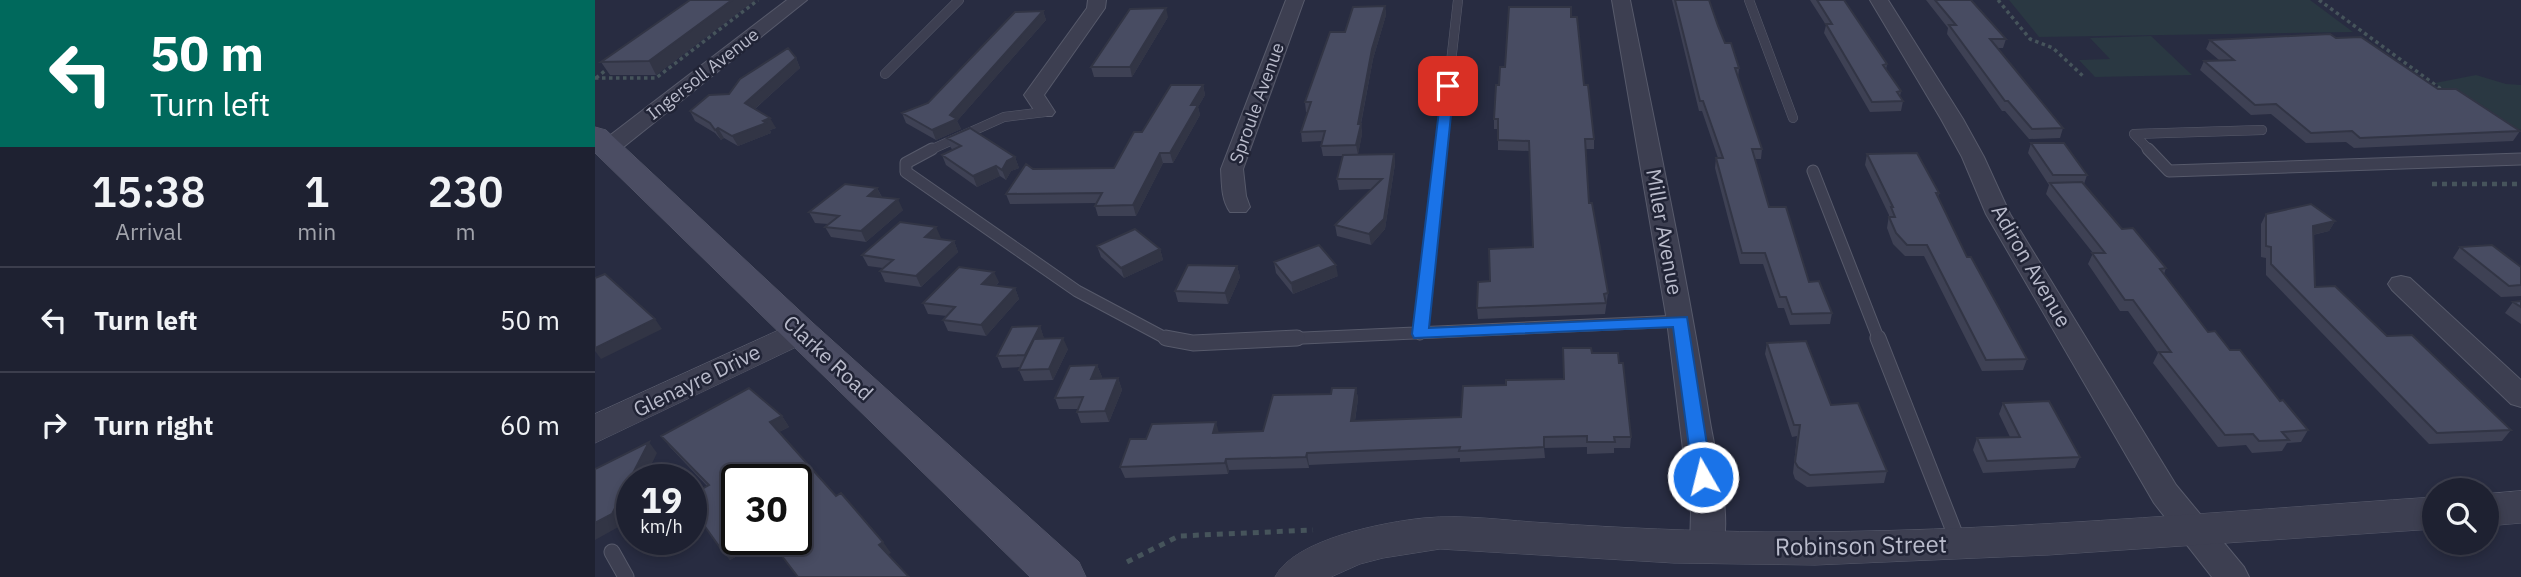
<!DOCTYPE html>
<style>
body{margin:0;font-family:"IBM Plex Sans",sans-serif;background:#2b2e3d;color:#f1f3f6;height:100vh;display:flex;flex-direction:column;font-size:26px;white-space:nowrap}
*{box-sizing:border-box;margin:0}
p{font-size:23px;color:#a1a3ab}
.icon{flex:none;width:38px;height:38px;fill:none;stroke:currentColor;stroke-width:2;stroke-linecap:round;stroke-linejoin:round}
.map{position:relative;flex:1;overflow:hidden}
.details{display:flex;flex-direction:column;background:#1e2131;width:595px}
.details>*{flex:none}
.banner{background:#00695c;color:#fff;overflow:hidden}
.controls{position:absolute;left:1827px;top:478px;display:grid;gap:14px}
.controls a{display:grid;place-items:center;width:77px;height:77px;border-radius:50%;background:#1e2131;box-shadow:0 4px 10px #0003,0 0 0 2px #3c3e4d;font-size:35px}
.speed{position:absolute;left:21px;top:464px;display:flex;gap:14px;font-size:35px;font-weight:700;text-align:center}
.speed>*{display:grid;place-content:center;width:91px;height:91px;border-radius:50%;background:#1e2131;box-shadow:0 4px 10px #0003,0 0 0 2px #3c3e4d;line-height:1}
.speed small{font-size:18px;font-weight:400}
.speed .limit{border:4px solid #111;border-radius:10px;background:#fff;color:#111}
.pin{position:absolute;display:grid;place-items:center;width:60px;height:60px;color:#fff;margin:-30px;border-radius:14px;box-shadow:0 4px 10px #0006}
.me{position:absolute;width:77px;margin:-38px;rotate:352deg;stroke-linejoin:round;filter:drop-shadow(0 0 5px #0008)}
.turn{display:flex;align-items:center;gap:24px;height:147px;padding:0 35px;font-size:32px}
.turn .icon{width:91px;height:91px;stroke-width:2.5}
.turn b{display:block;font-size:49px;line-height:60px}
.eta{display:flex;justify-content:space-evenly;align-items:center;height:119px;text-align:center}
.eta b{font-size:42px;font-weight:600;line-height:49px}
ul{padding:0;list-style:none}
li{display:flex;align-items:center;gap:21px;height:105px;padding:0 35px;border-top:2px solid #3c3e4d}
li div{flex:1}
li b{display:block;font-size:26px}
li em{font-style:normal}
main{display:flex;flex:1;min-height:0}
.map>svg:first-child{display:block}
.green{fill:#2a3842}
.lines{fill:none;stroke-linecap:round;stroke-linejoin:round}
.service-far2-casing{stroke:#575a6b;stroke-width:10}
.service-far1-casing{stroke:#575a6b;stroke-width:13}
.service-casing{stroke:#575a6b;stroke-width:17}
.minor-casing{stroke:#575a6b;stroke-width:2}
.tertiary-casing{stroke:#575a6b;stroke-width:1}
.secondary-casing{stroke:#575a6b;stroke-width:1}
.path-far2{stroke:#46545b;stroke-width:3.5;stroke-dasharray:3.5 3.5;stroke-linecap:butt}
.path-far1{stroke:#46545b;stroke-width:4.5;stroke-dasharray:5 5;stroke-linecap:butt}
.path{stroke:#46545b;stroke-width:5;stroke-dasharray:6 6;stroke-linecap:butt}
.service-far2{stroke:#3d3f51;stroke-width:9}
.service-far1{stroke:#3d3f51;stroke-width:11}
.service{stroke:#3d3f51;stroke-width:15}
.minor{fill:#3d3f51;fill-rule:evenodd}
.tertiary{fill:#3d3f51;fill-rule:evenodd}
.secondary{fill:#4b4d63;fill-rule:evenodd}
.wall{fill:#3e4154}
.shaded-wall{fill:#323545}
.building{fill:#484c62;stroke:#323545;stroke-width:2}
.route{fill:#1a73e8;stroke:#114b97;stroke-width:2}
.labels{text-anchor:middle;stroke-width:5;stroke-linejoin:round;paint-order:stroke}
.far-street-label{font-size:18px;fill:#b9bbcb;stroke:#212436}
.street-label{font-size:21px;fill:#b9bbcb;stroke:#212436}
.near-street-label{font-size:24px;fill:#b9bbcb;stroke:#212436}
</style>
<main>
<section class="details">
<div class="banner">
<div class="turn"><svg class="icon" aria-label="left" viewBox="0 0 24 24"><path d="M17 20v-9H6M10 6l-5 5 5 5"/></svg><div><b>50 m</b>Turn left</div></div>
</div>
<div class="eta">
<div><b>15:38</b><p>Arrival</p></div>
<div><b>1</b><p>min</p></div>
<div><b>230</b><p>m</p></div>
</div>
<ul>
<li><svg class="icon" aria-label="left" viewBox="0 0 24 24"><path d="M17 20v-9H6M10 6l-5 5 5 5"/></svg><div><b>Turn left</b></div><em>50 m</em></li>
<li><svg class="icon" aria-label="right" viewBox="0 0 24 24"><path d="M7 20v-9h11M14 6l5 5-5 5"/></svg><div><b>Turn right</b></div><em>60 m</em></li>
</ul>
</section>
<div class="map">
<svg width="1926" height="577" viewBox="0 0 1926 577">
<rect width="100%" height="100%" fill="#282c41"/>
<path class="green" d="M1414,0H1715L1758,32L1444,37Z
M1556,36L1597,75L1500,77L1484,60L1515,59L1495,38Z
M1881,75L1911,84L1926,85V130L1902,123L1840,83Z"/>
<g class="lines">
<defs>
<path id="service-far2" d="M1154,0L1198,118
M290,74L364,0
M333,151L409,117L450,112
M846,151L863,0
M1555,151L1539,134L1667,130"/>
<path id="service-far1" d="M337,149L311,163V172L482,291L574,340
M1553,149L1574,171L1926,159
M1218,171L1284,340
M825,334L846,149
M664,340L1086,321"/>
<path id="service" d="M571,338L598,343L702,338
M1283,338L1364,544
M17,552L31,577"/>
<path id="minor" d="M192,0H212L21,153H5L2,148L5,143Z
M493,0H511L510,8L449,95L460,112L457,116H443L429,95L492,8Z
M691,0H709L648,169L651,196L655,207L651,212H635C626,199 627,184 626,169Z
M1017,0H1035C1063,140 1093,281 1115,422C1121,458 1140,526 1124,558L1112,562L1100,558L1095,548L1096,513L1072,321Z
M1275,0H1293L1368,119L1389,157L1415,214L1581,485L1649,567L1654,577H1617L1559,503L1391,214L1367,157L1346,119Z
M1806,276L1815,278L1926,380V407L1916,404L1797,290L1793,284L1797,278Z"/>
<path id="tertiary" d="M204,321L216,324L221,332L216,340L0,443V414Z
M1926,491V523L1892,526V494Z
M1839,497V529L1453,555L1220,565L1079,563L845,549L788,558L765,564L736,577H680C699,539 790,522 829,518C870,514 913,521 953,523C1026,528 1099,531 1172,532C1394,533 1617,512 1839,497Z"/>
<path id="secondary" d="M0,127L11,130L218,323L484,562L491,577H435L0,153Z"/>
</defs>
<use href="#service-far2" class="service-far2-casing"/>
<use href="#service-far1" class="service-far1-casing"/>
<use href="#service" class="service-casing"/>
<use href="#minor" class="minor-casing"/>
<use href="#tertiary" class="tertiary-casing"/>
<use href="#secondary" class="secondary-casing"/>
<path class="path-far2" d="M1403,0L1435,39L1458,48L1489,77
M1724,0L1850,92
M0,78H61L163,0
M1,78L16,66"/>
<path class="path-far1" d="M1837,184H1926"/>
<path class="path" d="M532,562L584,536L718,530"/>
<use href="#service-far2" class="service-far2"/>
<use href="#service-far1" class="service-far1"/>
<use href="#service" class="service"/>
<use href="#minor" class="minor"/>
<use href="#tertiary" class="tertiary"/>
<use href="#secondary" class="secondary"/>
</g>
<path class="wall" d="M95,0H160L61,75H15L6,62Z
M1077,0H1114L1123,26L1130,43L1144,68L1143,78L1167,149L1166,159H1160L1174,207L1214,282L1237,313L1235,324L1195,325L1189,308H1183L1168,264H1145L1120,168L1121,158H1123L1107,111H1104Z
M1215,0H1249L1292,64L1291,70L1306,91L1305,96L1308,101L1306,111L1275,112L1229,33L1231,25Z
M1331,0H1376L1411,39L1408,48H1403L1468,128L1465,138L1434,139L1410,111H1407L1352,34L1353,28Z
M790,6L791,15L778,59L766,124L767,134L763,154H799L800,164L790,229L776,245L742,236L740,225L777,189L744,190L742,179L748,156H728L726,146L727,141L707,142L706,132L712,112H711L710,102L750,32Z
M448,11L451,20L362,121L366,129L341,140L311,123L307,113L333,103Z
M573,17L537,77H499L496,67Z
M976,17L999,139V149H991L994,203L1013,293L1010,314L883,319L882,308L895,281L938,247L934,151L903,150V129H899V119L904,85L910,67Z
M1741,38L1843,89L1925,131L1918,141L1759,148L1751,142L1711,143L1676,114L1656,115L1605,70L1609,61L1624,60L1611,49L1615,40Z
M201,58L205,68L160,109L181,128L175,130L176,133L143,146L129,138L126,140L120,133L100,121L95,111L134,94Z
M608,85L610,95L603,107L605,115L578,163H568L541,216H503L500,206L501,203L415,204L411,194L438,169L519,168L547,132Z
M352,138L420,157L424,168L416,171L411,180L405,176L382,187L351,165L347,155L358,150L356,148Z
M1436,143L1492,175L1489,184L1527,229L1571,268L1569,274L1613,332L1635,350L1713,430L1706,442L1692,443L1687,451L1657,453L1651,445L1623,447L1558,363L1563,353L1533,311H1525L1493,264L1498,253L1451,194L1454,185L1433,153Z
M1272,154L1344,193L1343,197L1372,257L1432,359L1428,370L1387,371L1329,256H1310L1298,244L1292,228L1294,215L1270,165Z
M282,188L287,197L308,210L271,242L236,237L230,227L233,224L220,223L214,212Z
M1671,214L1740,221L1734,231L1718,235L1720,287L1792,336L1916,430L1907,441L1834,444L1671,275V258L1666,257V224Z
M346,238L344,239L359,241L363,252L326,287L290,282L285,271L288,268L273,266L267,255Z
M502,246L565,249L568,260L529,278L506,257Z
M1865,247L1926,267V296L1906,297L1858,258Z
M679,262L743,276L698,294L681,273Z
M642,266L645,277L633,304L583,302L580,291Z
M404,282L401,286L420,288L424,299L391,336L353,331L348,320L352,316L333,314L328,303Z
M1926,301V324L1910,313L1918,302Z
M445,326L449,339L473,349L458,380L429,381L424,370L426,367L407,368L402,356Z
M1172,343L1236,405L1292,471L1289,483L1212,487L1200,479L1198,473L1202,436L1197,437L1170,354Z
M997,353L1036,437L1035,448H1019V453L992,454V447L949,448L950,458L865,462V458L714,465V468L634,470L633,474L530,478L525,467L551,439L624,433L668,431L736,394L761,388L763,399L760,421L866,417L911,385L968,379Z
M502,365L507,377L506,379L523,378L527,390L514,422L486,423L482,412L483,409H464L460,398Z
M1408,403L1485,457L1480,468L1388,473L1378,450L1382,438L1415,437L1404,414Z
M187,416L194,427L184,432L241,496L296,553L201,480L142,539H172L135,560L126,549L112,486L75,447L66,436Z"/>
<path class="shaded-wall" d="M137,0H160L61,75L54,61Z
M790,6L791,15L778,59L764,133L766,124L767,134L763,155L761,145L763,124L777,49Z
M571,8L573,17L537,77L535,67Z
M448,11L451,20L362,121L366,129L341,140L337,130L355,115Z
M201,58L205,68L155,113L150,103Z
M608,85L610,95L603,107L605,115L578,163L575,153L596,105Z
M175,118L181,128L175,130L176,133L143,146L137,136Z
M123,128L129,138L126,140L120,130Z
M565,153L568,163L541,216L538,205Z
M799,154L800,164L790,229L776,245L774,234Z
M420,157L424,168L416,171L411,180L407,170L412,161Z
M401,166L405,176L382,187L378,176Z
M282,188L287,198L273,196Z
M303,199L308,210L271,242L266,231Z
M1740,221L1734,231L1712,236L1718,226Z
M341,227L346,238L335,248L330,237Z
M359,241L363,252L326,287L321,276Z
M565,249L568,260L529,278L526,268Z
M741,265L743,276L698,294L696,283Z
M642,266L645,277L633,304L630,293Z
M399,272L404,282L392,295L387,284Z
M420,288L424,299L391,336L386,325Z
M60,319L67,329L6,359L0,351V348Z
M445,326L449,338L435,367L430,355Z
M468,338L473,349L458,380L454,369Z
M502,365L507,377L501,390L496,379Z
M523,378L527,390L514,422L510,411Z
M761,388L763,399L758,433L756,421Z
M187,416L194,427L182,433L175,422Z
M621,422L624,433H618Z
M54,442L62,453L49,480H37V505L27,525L0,540V523Z
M712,453L714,465V468L711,457Z
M631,459L634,470L633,474L630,463Z
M143,539H172L135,560L126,549Z
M288,542L296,553L291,556L284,545Z"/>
<path class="building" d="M95,0H137L54,61L6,62Z
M1080,0H1114L1123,26L1130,43H1136L1144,68H1140L1167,149H1157L1174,207H1191L1214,282L1224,281L1237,313L1197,314L1191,297H1185L1170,253H1147L1121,158H1128L1108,101H1105Z
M1222,0H1249L1292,64L1288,65L1306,91L1302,92L1308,101L1277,102L1231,24H1237Z
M1340,0H1376L1411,39H1395L1468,128L1437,129L1413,101H1410L1354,25H1361Z
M790,6L777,49L763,124H766L761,145L726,146L730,131L706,132L716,102H710L735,32H750L758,7Z
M914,7H976V17H982L989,85H993L999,139H990L994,203H997L1013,293L1009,294L1011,303L882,308L883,282L895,281L894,249L938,247L934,141L903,140V119H899L901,85H904L905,67H910Z
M571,8L535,67H496L535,9Z
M448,11L355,115L362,119L337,130L307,113L333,103L420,12Z
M1735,34L1741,38L1766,37L1843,89H1861L1925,131L1765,138L1757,131L1716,133L1681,104L1660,105L1609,61L1639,60L1615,40Z
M193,48L201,58L150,103L175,118L168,121L171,123L137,136L123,128L120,130L115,123L95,111L114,95L134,94L145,79Z
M576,85H608L596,105H603L575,153H565L538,205L500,206L507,193L411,194L431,164L438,169L519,168L539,132H547Z
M375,128L420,157L412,161L407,170L401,166L378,176L347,155L366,146L352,138Z
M1436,143H1469L1492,175H1458Z
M1322,153L1344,193H1341L1372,257H1376L1432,359L1391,360L1332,245H1312L1301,233L1294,217H1300L1296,207H1298L1272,154Z
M799,154L789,219L774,234L740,225L787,179H742L748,155Z
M1487,182L1527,229L1538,228L1571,268L1565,269L1613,332L1620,331L1635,350H1645L1685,401L1688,400L1713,430L1687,432L1694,440L1664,441L1658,434L1630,435L1564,352H1576L1538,300H1530L1497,253H1510L1455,183Z
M250,184L282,188L273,196L303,199L266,231L230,227L244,216L214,212Z
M1716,204L1740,221L1718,226L1720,287L1740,286L1792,336L1817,335L1916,430L1842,433L1676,264V247L1671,246V214Z
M305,222L341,227L330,237L359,241L321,276L285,271L298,260L267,255Z
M540,229L565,249L526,268L502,246Z
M724,245L741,265L696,283L679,262Z
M1897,245L1926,267V285L1914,286L1865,247Z
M593,265L642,266L630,293L580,291Z
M364,267L399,272L387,284L420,288L386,325L348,320L360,307L328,303Z
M10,274L60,319L0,348V278Z
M1926,301V307L1918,302Z
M445,326L430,355L402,356L417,327Z
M468,338L454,369L424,370L439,339Z
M1211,341L1236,405L1263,403L1292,471L1215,475L1203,467L1200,462L1205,425H1199L1172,343Z
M968,348H996L997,353H1023L1024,363H1028L1036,437H1019L1020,442H992V436L949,437V447L864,451L865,447L712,453L711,457L631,459L630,463L525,467L535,439H551L557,424L621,422L618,433L668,431L678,395L736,394L737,388H761L756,421L866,417L868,386L911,385V380L969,379Z
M502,365L496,379L523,378L510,411L482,412L488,397L460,398L475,366Z
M154,388L187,416L175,422L241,496L246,493L288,542L284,545L314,577H203L174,539H201V480H142V539H143L126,549L96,507V495L114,485L66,436Z
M1454,401L1485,457L1392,461L1382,438L1425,437L1408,403Z
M54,442L17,514L0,523V469Z"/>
<path class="route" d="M853,82L859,86L834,328L1092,317L1117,477L1115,482L1108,484L1101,482L1098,477L1078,327L819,338L817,334L847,86Z"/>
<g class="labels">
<g class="far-street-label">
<text transform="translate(108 74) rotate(-38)" y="6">Ingersoll Avenue</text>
<text transform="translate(662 103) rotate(-70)" y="6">Sproule Avenue</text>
</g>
<g class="street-label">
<text transform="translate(1069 232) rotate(80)" y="7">Miller Avenue</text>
<text transform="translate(1436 266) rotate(60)" y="7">Adiron Avenue</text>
<text transform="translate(233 358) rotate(43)" y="7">Clarke Road</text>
<text transform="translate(102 381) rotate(-26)" y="7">Glenayre Drive</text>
</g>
<g class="near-street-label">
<text transform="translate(1266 546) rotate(-1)" y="8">Robinson Street</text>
</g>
</g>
</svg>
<div class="controls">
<a><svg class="icon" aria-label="search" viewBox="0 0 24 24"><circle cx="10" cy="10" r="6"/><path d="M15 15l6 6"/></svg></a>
</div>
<div class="speed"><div>19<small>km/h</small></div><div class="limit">30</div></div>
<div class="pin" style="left:853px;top:86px;background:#d93025"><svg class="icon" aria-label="arrive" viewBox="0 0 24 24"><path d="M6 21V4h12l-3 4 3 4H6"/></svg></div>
<svg class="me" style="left:1108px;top:477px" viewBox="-20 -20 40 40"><circle r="17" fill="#1a73e8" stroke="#fff" stroke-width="3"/><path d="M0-11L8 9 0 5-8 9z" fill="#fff"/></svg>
</div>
</main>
